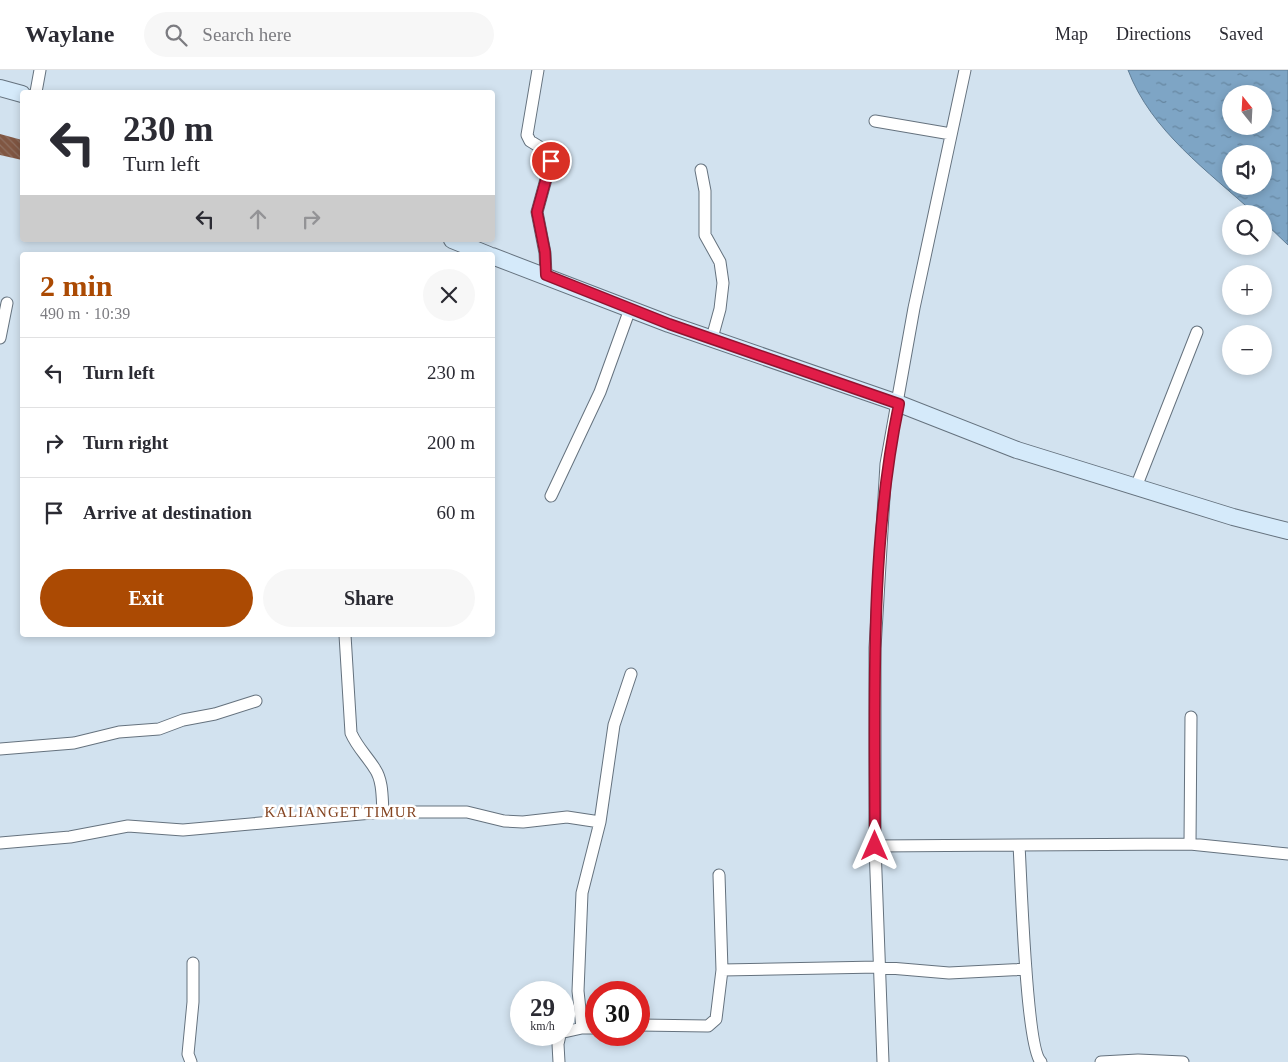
<!DOCTYPE html>
<meta charset="utf-8">
<style>
body{margin:0;font-family:Georgia,serif;background:#f7f7f7;color:#2b2b33;height:100vh;display:flex;flex-direction:column;font-size:19px;white-space:nowrap}
*{box-sizing:border-box;margin:0}
p{font-size:16px;color:#7c7c81}
.icon{flex:none;width:28px;height:28px;fill:none;stroke:currentColor;stroke-width:2;stroke-linecap:round;stroke-linejoin:round}
.map{position:relative;flex:1;overflow:hidden}
.sheet{position:absolute;left:20px;top:182px;width:475px;height:385px;display:flex;flex-direction:column;background:#fff;border-radius:5px;box-shadow:0 2px 8px #0003}
.sheet>*{flex:none}
.guide{position:absolute;left:20px;top:20px;width:475px;height:152px;border-radius:5px;box-shadow:0 2px 8px #0003;background:#fff;color:#2b2b33;overflow:hidden}
.needle{width:32px;rotate:342deg}
.fabs{position:absolute;left:1222px;top:15px;display:grid;gap:10px}
.fabs a{display:grid;place-items:center;width:50px;height:50px;border-radius:50%;background:#fff;box-shadow:0 2px 8px #0003;font-size:25px}
.speed{position:absolute;left:510px;top:911px;display:flex;gap:10px;font-size:25px;font-weight:700;text-align:center}
.speed>*{display:grid;place-content:center;width:65px;height:65px;border-radius:50%;background:#fff;box-shadow:0 2px 8px #0003;line-height:1}
.speed small{font-size:12px;font-weight:400}
.speed .limit{border:8px solid #d22;background:#fff;color:#111}
.pin{position:absolute;display:grid;place-items:center;width:42px;height:42px;color:#fff;margin:-21px;border:2px solid #fff;border-radius:50%;box-shadow:0 1px 5px #0007}
.me{position:absolute;width:55px;margin:-28px;rotate:0deg;stroke-linejoin:round;filter:drop-shadow(0 0 4px #0008)}
.turn{display:flex;align-items:center;gap:18px;height:105px;padding:0 20px;font-size:22px}
.turn .icon{width:65px;height:65px;stroke-width:2.5}
.turn b{display:block;font-size:35px;line-height:42px}
.lanes{display:flex;align-items:center;height:48px;padding:0 20px;background:#0003;justify-content:center;gap:25px;direction:ltr}
.lanes .off{opacity:.35}
.round{display:grid;place-items:center;flex:none;width:52px;height:52px;border-radius:26px;background:#f7f7f7}
.headline{display:flex;align-items:center;justify-content:space-between;height:85px;padding:0 20px}
h1{font-size:30px;font-weight:800;line-height:38px;color:#ab4a03}
.primary-button{display:flex;gap:10px;margin-top:auto;padding:10px 20px}
.primary-button a{flex:1;height:58px;border-radius:30px;background:#ab4a03;color:#fff;font-size:20px;font-weight:800;line-height:58px;text-align:center}
.primary-button a+a{background:#f7f7f7;color:#2b2b33}
ul{padding:0;list-style:none}
li{display:flex;align-items:center;gap:15px;height:70px;padding:0 20px;border-top:1px solid #e1e1e2}
li div{flex:1}
li b{display:block;font-size:19px}
li em{font-style:normal}
header{display:flex;align-items:center;gap:30px;box-sizing:border-box;height:70px;padding:0 25px;background:#fff;border-bottom:1px solid #e1e1e2}
header strong{font-size:24px}
nav{display:flex;gap:28px;margin-inline-start:auto;font-size:18px}
.search{width:350px;height:45px;background:#f7f7f7;display:flex;align-items:center;gap:12px;box-sizing:border-box;padding:0 18px;border-radius:28px;color:#7c7c81;font-size:19px}
.map>svg:first-child{display:block}
.water{fill:url(#water-ripples);stroke:#5f7c94;fill-rule:evenodd}
.building{fill:url(#building-back-hatch)}
.lines{fill:none;stroke-linecap:round;stroke-linejoin:round}
.street-casing{stroke:#65727e;stroke-width:13}
.secondary-casing{stroke:#65727e;stroke-width:18}
.street{stroke:#fff;stroke-width:11}
.secondary{stroke:#d5eafa;stroke-width:16}
.route-casing{stroke:#92132f;stroke-width:12}
.route{stroke:#e11d48;stroke-width:9}
.labels{text-anchor:middle;stroke-width:5;stroke-linejoin:round;paint-order:stroke}
.quarter-label{font-size:15px;letter-spacing:1px;fill:#844421;stroke:#fff}
</style>
<header>
<strong>Waylane</strong>
<div class="search"><svg class="icon" aria-label="search" viewBox="0 0 24 24"><circle cx="10" cy="10" r="6"/><path d="M15 15l6 6"/></svg>Search here</div>
<nav><a>Map</a><a>Directions</a><a>Saved</a></nav>
</header>
<div class="map">
<svg width="1288" height="992" viewBox="0 0 1288 992">
<defs>
<pattern id="water-ripples" width="26" height="14" patternUnits="userSpaceOnUse" patternTransform="scale(1.25)"><rect width="26" height="14" fill="#7ea5c5"/><path d="M2 4q2-2 4 0t4 0M15 11q2-2 4 0t4 0" fill="none" stroke="#6686a0"/></pattern>
<pattern id="building-back-hatch" width="6" height="6" patternUnits="userSpaceOnUse" patternTransform="scale(1.25)"><rect width="6" height="6" fill="#805642"/><path d="M-1 5l2 2M0 0l6 6M5-1l2 2" fill="none" stroke="#8e6f60"/></pattern>
</defs>
<rect width="100%" height="100%" fill="#d2e2ef"/>
<path class="water" d="M1128,0H1288V175L1264,152V144H1255C1208,101 1151,61 1128,0ZM1231,24H1264V56H1231ZM1231,84H1264V116H1231Z"/>
<path class="building" d="M0,64L22,70V90L0,85Z"/>
<g class="lines">
<defs>
<path id="street" d="M538,0L527,65L530,71L548,82L551,91L537,142L545,183L546,205
M36,22L40,0
M875,51L951,64
M701,100L705,121V165L720,192L723,213L720,239L712,268
M0,268L7,233
M1136,417L1197,262
M551,426L600,322L630,239
M345,565L351,663C357,677 367,686 375,699C383,711 382,728 383,742
M0,679L74,673L119,662L159,659L183,650L215,644L256,631
M600,752L614,655L631,604
M0,773L70,767L128,756L183,760L383,742H467L504,751L523,752L567,747L600,752L582,823L578,921L582,958H596
M1190,774L1191,647
M1019,775C1021,806 1026,978 1041,992
M875,776L1190,774L1288,784
M722,900L878,897L949,903L1026,899
M639,955L708,956L716,949L722,900L719,805
M564,962L582,958
M191,992L188,984L193,932V893
M559,992L558,974L560,965
M883,992L875,776V578L886,394L914,238L965,0
M1101,992L1138,990L1183,992"/>
<path id="secondary" d="M0,18L22,24
M452,170L489,185
M492,186L669,254L892,331L1017,380L1233,447L1288,461"/>
</defs>
<use href="#street" class="street-casing"/>
<use href="#secondary" class="secondary-casing"/>
<use href="#street" class="street"/>
<use href="#secondary" class="secondary"/>
</g>
<g class="lines">
<defs>
<path id="route" d="M551,91L537,142L545,182L546,205L669,254L899,334C869,478 875,629 875,776"/>
</defs>
<use href="#route" class="route-casing"/>
<use href="#route" class="route"/>
</g>
<g class="labels">
<g class="quarter-label">
<text x="341" y="747">KALIANGET TIMUR</text>
</g>
</g>
</svg>
<div class="fabs">
<a><svg class="needle" viewBox="-14 -14 28 28"><path d="M0-13l5 13h-10z" fill="#e53935"/><path d="M0 13l5-13h-10z" fill="#7c7c81"/></svg></a>
<a><svg class="icon" aria-label="sound" viewBox="0 0 24 24"><path d="M4 9h4l5-4v14l-5-4H4zM17 9q2 3 0 6"/></svg></a>
<a><svg class="icon" aria-label="search" viewBox="0 0 24 24"><circle cx="10" cy="10" r="6"/><path d="M15 15l6 6"/></svg></a>
<a>+</a>
<a>−</a>
</div>
<div class="speed"><div>29<small>km/h</small></div><div class="limit">30</div></div>
<div class="pin" style="left:551px;top:91px;background:#d93025"><svg class="icon" aria-label="arrive" viewBox="0 0 24 24"><path d="M6 21V4h12l-3 4 3 4H6"/></svg></div>
<svg class="me" style="left:875px;top:776px" viewBox="-20 -20 40 40"><path d="M0-17L14 15 0 8-14 15z" fill="#e11d48" stroke="#fff" stroke-width="4"/></svg>
<div class="guide">
<div class="turn"><svg class="icon" aria-label="left" viewBox="0 0 24 24"><path d="M17 20v-9H6M10 6l-5 5 5 5"/></svg><div><b>230 m</b>Turn left</div></div>
<div class="lanes"><svg class="icon" aria-label="left" viewBox="0 0 24 24"><path d="M17 20v-9H6M10 6l-5 5 5 5"/></svg><svg class="icon off" aria-label="ahead" viewBox="0 0 24 24"><path d="M12 20V5M6 11l6-6 6 6"/></svg><svg class="icon off" aria-label="right" viewBox="0 0 24 24"><path d="M7 20v-9h11M14 6l5 5-5 5"/></svg></div>
</div>
<section class="sheet">
<div class="headline"><div><h1>2 min</h1><p>490 m · 10:39</p></div><a class="round"><svg class="icon" aria-label="close" viewBox="0 0 24 24"><path d="M6 6l12 12M18 6L6 18"/></svg></a></div>
<ul>
<li><svg class="icon" aria-label="left" viewBox="0 0 24 24"><path d="M17 20v-9H6M10 6l-5 5 5 5"/></svg><div><b>Turn left</b></div><em>230 m</em></li>
<li><svg class="icon" aria-label="right" viewBox="0 0 24 24"><path d="M7 20v-9h11M14 6l5 5-5 5"/></svg><div><b>Turn right</b></div><em>200 m</em></li>
<li><svg class="icon" aria-label="arrive" viewBox="0 0 24 24"><path d="M6 21V4h12l-3 4 3 4H6"/></svg><div><b>Arrive at destination</b></div><em>60 m</em></li>
</ul>
<div class="primary-button"><a>Exit</a><a>Share</a></div>
</section>
</div>
